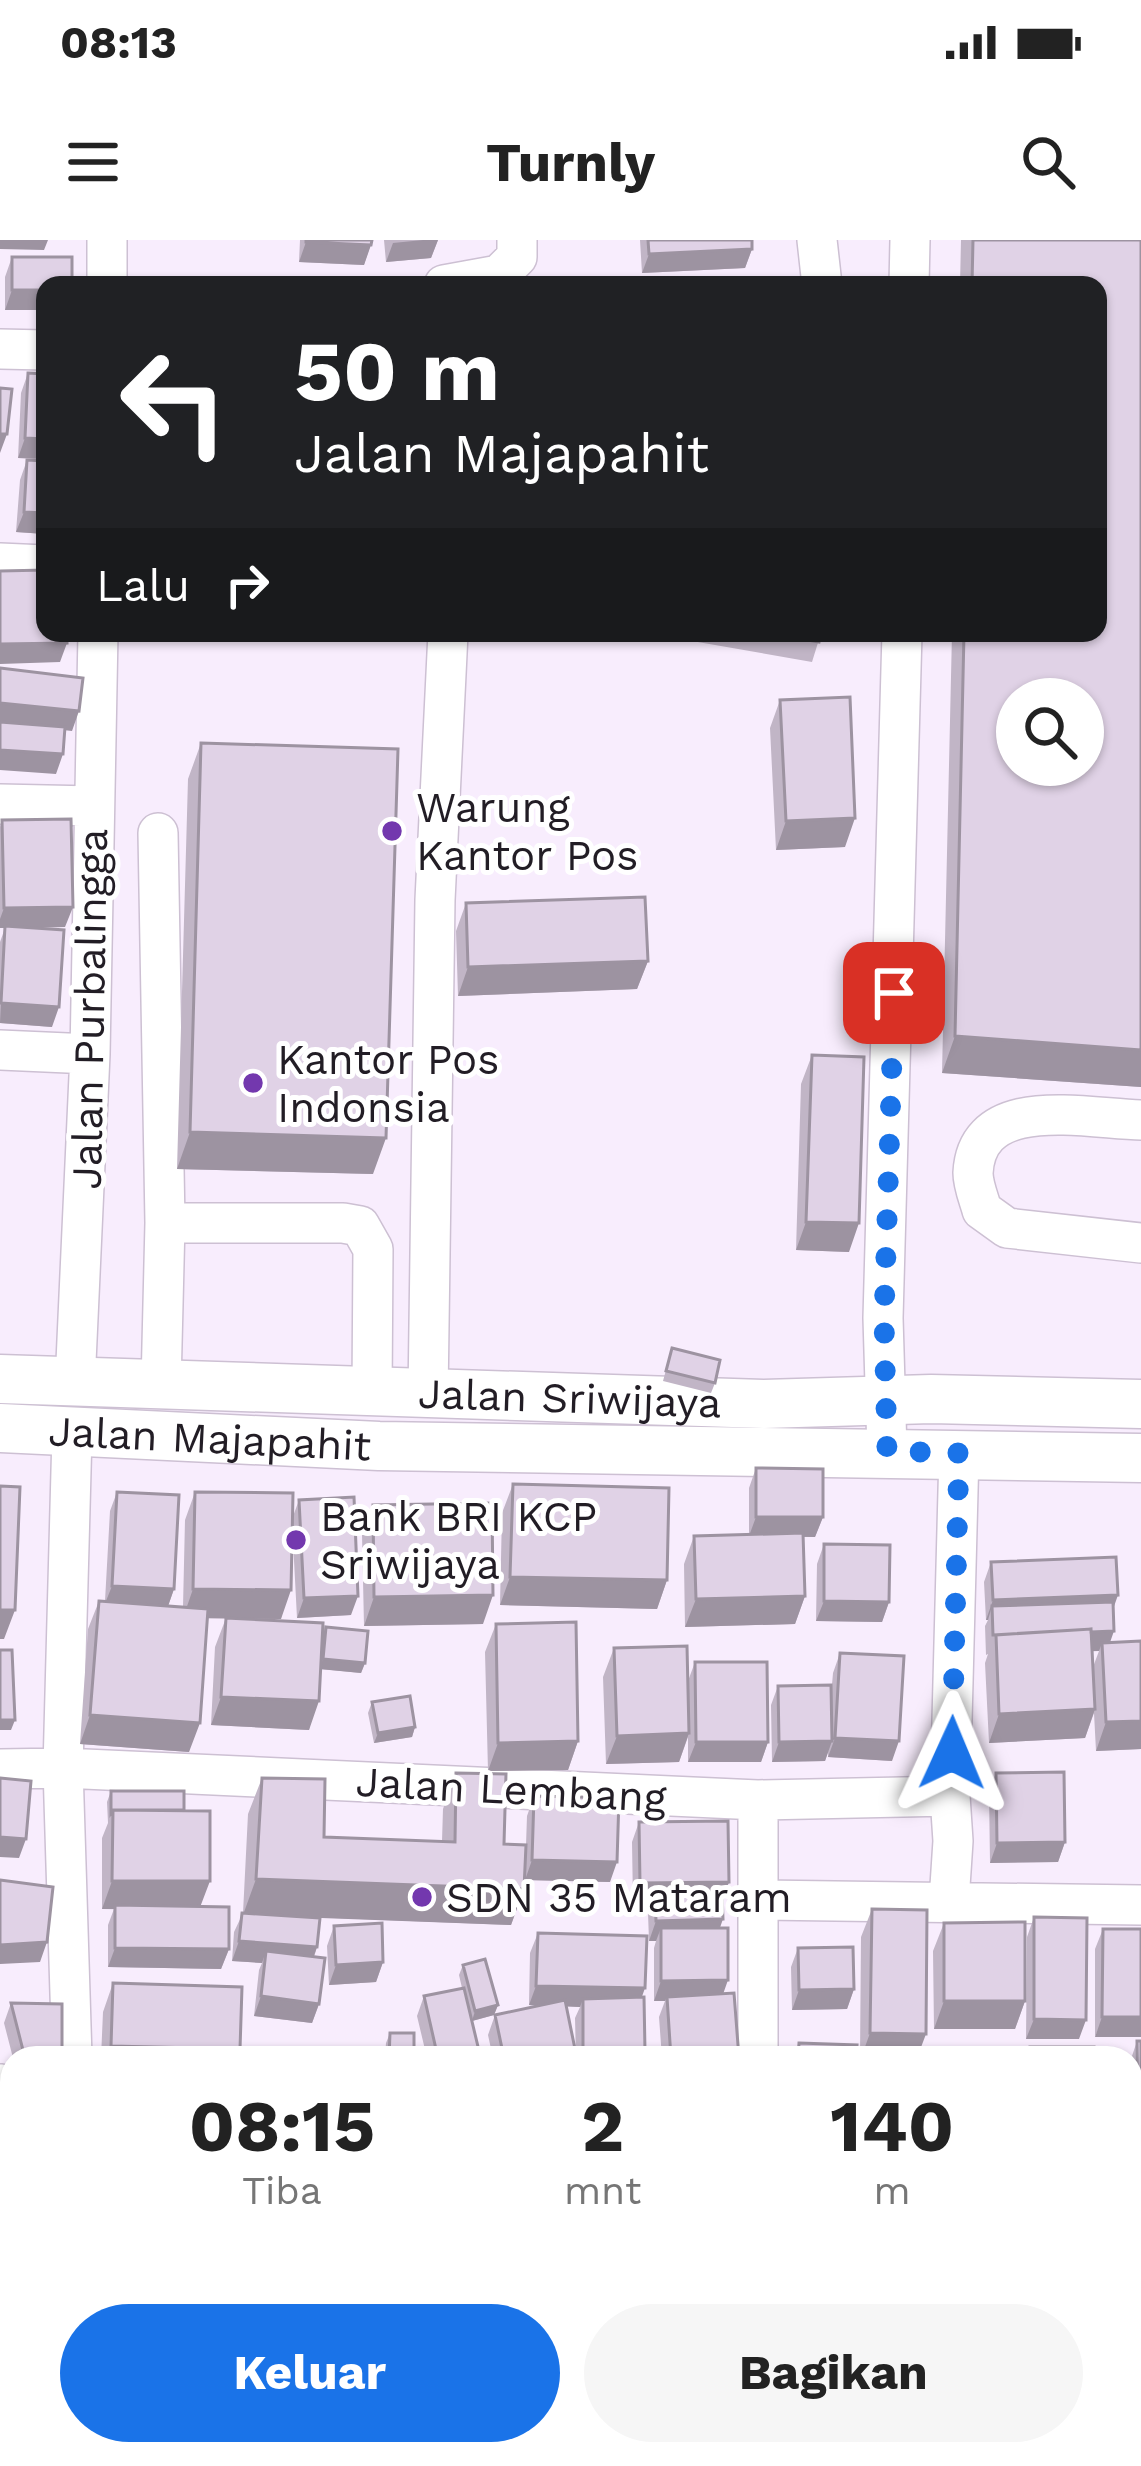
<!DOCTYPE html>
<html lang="id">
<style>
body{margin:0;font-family:"Work Sans",sans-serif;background:#f6f6f6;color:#222;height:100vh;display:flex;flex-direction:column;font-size:45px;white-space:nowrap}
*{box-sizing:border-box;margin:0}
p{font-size:39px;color:#767676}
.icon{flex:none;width:66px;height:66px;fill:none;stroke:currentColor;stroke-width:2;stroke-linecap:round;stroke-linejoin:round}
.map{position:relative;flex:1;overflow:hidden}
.side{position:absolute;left:0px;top:1806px;width:1143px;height:420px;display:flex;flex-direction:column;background:#fff;border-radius:36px 36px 0 0;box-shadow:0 3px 9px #0004}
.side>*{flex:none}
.banner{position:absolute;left:36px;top:36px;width:1071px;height:366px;border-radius:24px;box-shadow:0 3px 9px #0004;background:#202124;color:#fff;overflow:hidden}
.buttons{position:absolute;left:996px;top:438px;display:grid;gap:24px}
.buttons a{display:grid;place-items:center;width:108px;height:108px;border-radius:50%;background:#fff;box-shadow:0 3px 9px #0004;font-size:60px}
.pin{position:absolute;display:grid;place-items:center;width:102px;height:102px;color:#fff;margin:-51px;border-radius:24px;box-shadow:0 6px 18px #0006}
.me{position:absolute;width:132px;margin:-66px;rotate:1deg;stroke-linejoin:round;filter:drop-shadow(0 0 9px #0008)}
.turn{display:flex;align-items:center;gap:42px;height:252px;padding:0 60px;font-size:54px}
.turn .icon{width:156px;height:156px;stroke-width:2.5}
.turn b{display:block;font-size:84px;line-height:102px}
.then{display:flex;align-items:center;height:114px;padding:0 60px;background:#0003;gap:24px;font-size:45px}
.eta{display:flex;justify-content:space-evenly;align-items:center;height:204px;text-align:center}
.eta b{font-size:72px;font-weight:700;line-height:84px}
.button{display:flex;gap:24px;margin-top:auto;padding:24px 60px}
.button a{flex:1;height:138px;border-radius:72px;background:#1a73e8;color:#fff;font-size:48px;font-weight:700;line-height:138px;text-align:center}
.button a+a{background:#f6f6f6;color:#222}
.status{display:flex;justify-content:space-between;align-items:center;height:84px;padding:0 60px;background:#fff;direction:ltr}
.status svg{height:33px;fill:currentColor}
header{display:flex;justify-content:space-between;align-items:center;height:156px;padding:0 60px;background:#fff;font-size:54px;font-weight:700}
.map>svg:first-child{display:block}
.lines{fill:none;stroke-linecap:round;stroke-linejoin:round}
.minor-casing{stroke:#cdc0d3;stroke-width:42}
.major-casing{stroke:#cdc0d3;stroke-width:51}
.minor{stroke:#fff;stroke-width:39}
.major{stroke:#fff;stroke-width:48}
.wall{fill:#c1b5c6;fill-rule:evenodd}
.shaded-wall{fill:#9d93a1}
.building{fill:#e0d2e6;stroke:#9d93a1;stroke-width:3;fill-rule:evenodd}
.route{stroke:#1a73e8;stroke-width:21;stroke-dasharray:0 37.8}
.poi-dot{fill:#7338ae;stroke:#fff;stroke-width:4.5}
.labels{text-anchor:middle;stroke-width:10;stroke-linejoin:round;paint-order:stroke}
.poi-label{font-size:42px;fill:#221d25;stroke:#fff;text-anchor:start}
.street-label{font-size:42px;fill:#221d25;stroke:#fff}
</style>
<div class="status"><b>08:13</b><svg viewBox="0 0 49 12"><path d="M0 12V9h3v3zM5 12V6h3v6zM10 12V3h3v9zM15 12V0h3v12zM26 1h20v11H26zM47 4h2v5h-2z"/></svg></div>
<header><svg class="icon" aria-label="menu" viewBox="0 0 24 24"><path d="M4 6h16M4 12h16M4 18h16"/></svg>Turnly<svg class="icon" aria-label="search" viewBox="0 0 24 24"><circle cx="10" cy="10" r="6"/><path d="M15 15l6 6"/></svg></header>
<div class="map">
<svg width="1141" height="2226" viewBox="0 0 1141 2226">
<rect width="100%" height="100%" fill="#f8edfd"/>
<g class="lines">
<defs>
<path id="minor" d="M817,0L822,45
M107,45V0
M444,45L499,35L517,17V0
M909,45L910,0
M0,109L45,110
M0,323L45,325
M0,564L93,566
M158,593L165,983
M0,810L90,814
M1141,880C1087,879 977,852 973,933C973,945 979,959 982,970L1007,988L1141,1003
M75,1144L90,814L98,393
M161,1145L165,983H343L360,986L373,1009L372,1153
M428,1156L435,660L448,393
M887,1211L883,1078L902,393
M0,1529L63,1528L758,1560L950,1556
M758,1660L1141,1665
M949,1661L953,1601L950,1556L959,1213
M72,1818L63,1528L72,1194
M758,1818V1560
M0,1844L12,1885
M1131,1978H1141
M0,2047L12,2041
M164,2214L169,2226
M736,2226V2214
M1039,2226L1111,2214"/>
<g id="major">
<path id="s1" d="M0,1139L764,1164L931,1159L1141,1164"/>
<path id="s2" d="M0,1188L379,1206L1141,1218"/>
</g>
</defs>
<use href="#minor" class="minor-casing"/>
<use href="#major" class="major-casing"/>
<use href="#minor" class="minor"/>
<use href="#major" class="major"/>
</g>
<path class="wall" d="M300,0H372L364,25L299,22Z
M384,0H438L431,18L386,22Z
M640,0H752V9L745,28L642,33Z
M961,0H1141V847L942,833L952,393H1098V45H960Z
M12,17L45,45V70H5V37Z
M28,133L45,219L18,218L21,153Z
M27,220L45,221V294L16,292L20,240Z
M694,393H821L812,422L692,401Z
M780,460L845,607L776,610L770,488Z
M201,503L373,934L177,929L188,539Z
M2,580L65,687L24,688L52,787L0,783V702L5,688H0V587Z
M466,663L648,721L637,749L458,756L456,691Z
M812,815L849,1012L796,1010L801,844Z
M672,1108L715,1143L711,1153L663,1141Z
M756,1228L823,1277L815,1297H803L805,1356L795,1384L685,1387L684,1324L694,1296L749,1294V1248Z
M513,1244L667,1340L657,1369L500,1365L502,1273Z
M117,1252L174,1349L168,1366L183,1367L185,1280L195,1252L292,1279L299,1260L351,1375L297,1378L292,1282L281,1379L207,1378L189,1512L80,1504L88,1389L99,1361H105L110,1271Z
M373,1265L483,1384L364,1386L362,1294Z
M824,1304L889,1362L882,1382L816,1381L817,1324Z
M991,1322L1113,1369L1110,1402L1141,1401V1509L1096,1511L1094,1473L1085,1498L989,1503L985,1423L988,1414L986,1415L985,1386L988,1380H986L984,1342ZM1092,1411H1099L1093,1427Z
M226,1378L323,1395L326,1387L365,1423L361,1433L321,1429L309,1490L211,1485L215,1407Z
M496,1384L578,1501L568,1530L488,1531L485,1412Z
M614,1408L688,1441L695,1422L768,1502L761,1522H688V1497L679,1522L606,1524L603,1437Z
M840,1413L892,1521L828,1517V1512L825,1521L772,1522L771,1465L778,1446L831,1456L833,1433Z
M372,1462L415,1487L412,1497L374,1503L368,1473Z
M456,1533L504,1604L526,1605L527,1576L534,1556L610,1642L525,1640L524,1649L511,1685L309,1677L317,1707L314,1717L319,1764L312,1783L254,1776L259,1730L262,1723L232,1721L234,1692L243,1673L248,1574L262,1538L324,1597L442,1601L443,1569Z
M996,1533L1065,1602L1058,1622L990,1623L989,1553Z
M111,1551L184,1570L201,1666L229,1709L221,1729L108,1727V1685L114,1669H102V1598L108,1583L107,1562Z
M639,1582L729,1642L722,1660L720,1688L723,1753L739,1818H662L659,1777L665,1761H654V1708L656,1701H649L648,1673L652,1663H633L632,1602Z
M872,1669L917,1818H860L861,1697Z
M1034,1677L1079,1799H1026L1027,1697Z
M944,1683L1025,1761L1015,1789H934L933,1711Z
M334,1686L383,1722L376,1742L329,1745L327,1706Z
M1103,1689H1141L1095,1797V1709Z
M538,1693L642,1757L645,1811L643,1818H576L575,1778L580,1767L566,1766L575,1809L572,1818H493L488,1795L495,1775L539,1766L529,1765L530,1713Z
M798,1708L854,1749L847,1769L792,1770L791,1727Z
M463,1725L498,1765L494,1775L472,1781L479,1818H427L417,1776L424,1756L462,1748L459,1735Z
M113,1743L237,1818H101L103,1772Z
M11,1763L62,1818H13L4,1783Z
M390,1793L414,1818H385L386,1803Z
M1137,1801H1141V1950L1131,1951V1819Z
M328,2214H387L385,2221L348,2226H329Z
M546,2214H614L612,2222L630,2220L629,2214H717L715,2221L684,2226H547Z
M818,2214H923L865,2226H821Z"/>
<path class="shaded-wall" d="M0,0H48L44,10L0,9Z
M423,0H438L431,18L386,22L393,3Z
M306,2L371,5L364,25L299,22Z
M752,9L745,28L642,33L649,14Z
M12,50H45V70H5Z
M0,194H7L0,213Z
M25,198L45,199V219L18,218Z
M24,272L45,273V294L16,292Z
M67,403L60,422L0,424V404Z
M0,463L79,471L72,491L0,483Z
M0,510L63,514L56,534L0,530Z
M855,578L845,607L776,610L786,581Z
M73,667L65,687L0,688V679L4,668Z
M648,721L637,749L458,756L468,727Z
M1,763L59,767L52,787L0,783Z
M955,796L1141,810V847L942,833Z
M190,892L386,898L373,934L177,929Z
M806,982L859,983L849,1012L796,1010Z
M756,1277H823L815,1297L749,1296Z
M510,1337L667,1340L657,1369L500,1365Z
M112,1346L174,1349L167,1369L104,1366Z
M193,1349L291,1350L281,1379L183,1378Z
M493,1355L483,1384L364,1386L374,1357Z
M1118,1355L1111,1375L992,1366L988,1380H986L993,1360Z
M358,1356L351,1375L297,1378L304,1358Z
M805,1356L795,1384L685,1387L696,1359Z
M824,1361L889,1362L882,1382L816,1381Z
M0,1370H15L4,1399H0Z
M1114,1391L1107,1411L1102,1403L1099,1411L997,1414L996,1395Z
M323,1419L365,1423L361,1433L319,1429Z
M221,1457L319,1461L309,1490L211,1485Z
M1095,1469L1085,1498L989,1503L999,1474Z
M90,1475L200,1483L189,1512L80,1504Z
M0,1480H15L11,1490H0Z
M1141,1481V1509L1096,1511L1106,1482Z
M415,1487L412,1497L374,1503L378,1493Z
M689,1493L679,1522L606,1524L617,1496Z
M835,1498L899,1501L892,1521L828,1517Z
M578,1501L568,1530L488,1531L498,1503Z
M832,1501L825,1521L772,1522L779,1502Z
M696,1502H768L761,1522H688Z
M0,1597L26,1599L19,1618L0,1617Z
M1065,1602L1058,1622L990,1623L997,1603Z
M532,1620L617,1622L610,1642L525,1640Z
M256,1639L524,1649L511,1685L243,1675Z
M112,1641H210L199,1670L102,1669Z
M729,1642L722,1661L655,1654L652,1663H633L640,1643Z
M723,1679L716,1699L661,1688L656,1701H649L656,1681Z
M239,1701L317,1707L310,1727L266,1711L262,1723L232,1721Z
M47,1702L40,1722L0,1724V1705Z
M115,1708L229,1709L221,1729L108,1727Z
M383,1722L376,1742L329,1745L336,1725Z
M728,1740L721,1760L667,1757L665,1761H654L661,1741Z
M536,1746L645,1748L638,1768L583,1759L580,1767L529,1765Z
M854,1749L847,1769L792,1770L799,1750Z
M261,1756L319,1764L312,1783L254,1776Z
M944,1761H1025L1015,1789H934Z
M498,1765L494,1775L472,1781L475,1771Z
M1102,1777H1141V1797H1095Z
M1034,1779L1086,1780L1079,1799H1026Z
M870,1793L926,1794L917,1818H861Z
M111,1806L240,1809L237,1818H107Z
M575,1809L572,1818H533Z
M645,1811L643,1818H581L583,1812Z
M1139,1922H1141V1950L1131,1951V1944Z
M1141,2159V2185L1131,2188V2161Z
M335,2214H387L385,2221L348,2226H331Z
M554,2214H614L610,2226L595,2223L594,2226H550Z
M640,2214H717L715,2221L684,2226H635Z
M770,2214H805L801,2223L767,2222Z
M830,2214H923L865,2226H826Z"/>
<path class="building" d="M306,0H372L371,5L306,2Z
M648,0H752V9L649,14Z
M973,0H1141V810L955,796L964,393H1098V45H972ZM1017,459H1083V525H1017Z
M12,17H72V45H45V50H12Z
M28,133L45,134V199L25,198Z
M0,148L12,149L7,194H0Z
M27,220L45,221V273L24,272Z
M45,330V393H67V403L0,404V331Z
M767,393H821L819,402Z
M0,428L83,438L79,471L0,463Z
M850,457L855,578L786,581L780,460Z
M0,482L65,487L63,514L0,510Z
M201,503L398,509L386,898L190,892Z
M71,579L73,667L4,668L2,580Z
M645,657L648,721L468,727L466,663Z
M5,686L64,690L59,767L1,763Z
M812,815L864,817L859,983L806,982Z
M672,1108L720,1120L715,1143L666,1131Z
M756,1228L823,1229V1277H756Z
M513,1244L669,1248L667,1340L510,1337Z
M0,1246L20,1247L15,1370H0Z
M117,1252L179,1255L174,1349L112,1346Z
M195,1252L293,1253L291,1350L193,1349Z
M354,1257L358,1356L304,1358L299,1260Z
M492,1263L493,1355L374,1357L373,1265Z
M803,1293L805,1356L696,1359L694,1296Z
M824,1304L890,1305L889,1362L824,1361Z
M1116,1317L1118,1355L993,1360L991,1322Z
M99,1361L208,1369L200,1483L90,1475Z
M1113,1362L1114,1391L1091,1392V1389L993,1395L992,1366Z
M226,1378L323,1383L319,1461L221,1457Z
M576,1382L578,1501L498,1503L496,1384Z
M326,1387L368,1391L365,1423L323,1419Z
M1091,1389L1095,1469L999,1474L996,1395Z
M1141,1401V1481L1106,1482L1102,1403Z
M687,1406L689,1493L617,1496L614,1408Z
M0,1410H12L15,1480H0Z
M840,1413L904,1416L899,1501L835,1498Z
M695,1422H767L768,1502H696Z
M831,1445L832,1501L779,1502L778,1446Z
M410,1456L415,1487L378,1493L372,1462Z
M1064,1532L1065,1602L997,1603L996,1533Z
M456,1533L506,1534L504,1604L526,1605L524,1649L256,1639L262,1538L325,1539L324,1597L455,1602Z
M0,1538L31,1541L26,1599L0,1597Z
M111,1551H184V1570H113L111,1573Z
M534,1556L619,1558L617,1622L532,1620Z
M113,1570L210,1571V1641H112Z
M728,1581L729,1642L640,1643L639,1582Z
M0,1640L53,1647L47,1702L0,1705Z
M722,1651L723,1679L656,1681L655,1654Z
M115,1665L229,1667V1709L115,1708Z
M872,1669L927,1670L926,1794L870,1793Z
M242,1673L320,1678L317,1707L239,1701Z
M1034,1677L1087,1678L1086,1780L1034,1779Z
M1025,1682V1761H944V1683Z
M382,1683L383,1722L336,1725L334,1686Z
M661,1688H728V1740L661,1741Z
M1103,1689H1141V1777H1102Z
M538,1693L647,1696L645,1748L536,1746Z
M853,1707L854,1749L799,1750L798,1708Z
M266,1711L325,1718L319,1764L261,1756Z
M485,1719L498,1765L475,1771L463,1725Z
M113,1743L242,1747L240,1809L111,1806Z
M464,1748L480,1815L466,1818H438L424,1756Z
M734,1753L739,1818H671L667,1757Z
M644,1757L645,1811L583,1812V1759Z
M565,1760L575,1809L533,1818H504L495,1775Z
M11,1763L62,1764V1818H25Z
M390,1793H414V1818H389Z
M1137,1801H1141V1922H1139Z
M799,1803L857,1805L856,1818H798Z
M1030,1807H1094V1818H1030Z
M1141,2089V2159L1131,2161V2091Z
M663,2218V2226H595V2223Z"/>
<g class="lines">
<path class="route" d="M894,753L884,1078L887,1211L959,1213L952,1513"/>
</g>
<g class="poi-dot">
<circle cx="392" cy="591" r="12"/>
<circle cx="253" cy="843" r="12"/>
<circle cx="296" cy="1300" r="12"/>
<circle cx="422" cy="1657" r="12"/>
</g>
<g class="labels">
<g class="poi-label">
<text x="416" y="582">Warung<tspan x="416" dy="48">Kantor Pos</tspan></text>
<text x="277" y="834">Kantor Pos<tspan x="277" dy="48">Indonsia</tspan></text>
<text x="320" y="1291">Bank BRI KCP<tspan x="320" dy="48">Sriwijaya</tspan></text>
<text x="446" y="1672">SDN 35 Mataram</text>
</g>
<g class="street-label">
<text transform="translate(89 769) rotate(-89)" y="15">Jalan Purbalingga</text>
<text dy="15" stroke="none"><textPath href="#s1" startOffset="570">Jalan Sriwijaya</textPath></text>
<text dy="15" stroke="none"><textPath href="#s2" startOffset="210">Jalan Majapahit</textPath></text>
<text transform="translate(511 1549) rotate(3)" y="15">Jalan Lembang</text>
</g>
</g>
</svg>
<div class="buttons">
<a><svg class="icon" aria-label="search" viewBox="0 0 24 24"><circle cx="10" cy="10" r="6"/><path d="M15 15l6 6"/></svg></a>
</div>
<div class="pin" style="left:894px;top:753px;background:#d93025"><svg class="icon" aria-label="arrive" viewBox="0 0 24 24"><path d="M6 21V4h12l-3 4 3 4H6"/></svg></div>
<svg class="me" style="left:952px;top:1513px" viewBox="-20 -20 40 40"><path d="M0-17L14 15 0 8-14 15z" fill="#1a73e8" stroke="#fff" stroke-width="4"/></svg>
<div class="banner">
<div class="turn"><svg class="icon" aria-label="left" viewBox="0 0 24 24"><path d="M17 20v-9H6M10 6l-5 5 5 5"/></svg><div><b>50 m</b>Jalan Majapahit</div></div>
<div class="then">Lalu<svg class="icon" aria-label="right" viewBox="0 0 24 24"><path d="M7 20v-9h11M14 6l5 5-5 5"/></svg></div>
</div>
<section class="side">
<div class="eta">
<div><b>08:15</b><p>Tiba</p></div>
<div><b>2</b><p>mnt</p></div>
<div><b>140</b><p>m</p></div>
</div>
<div class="button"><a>Keluar</a><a>Bagikan</a></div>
</section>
</div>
